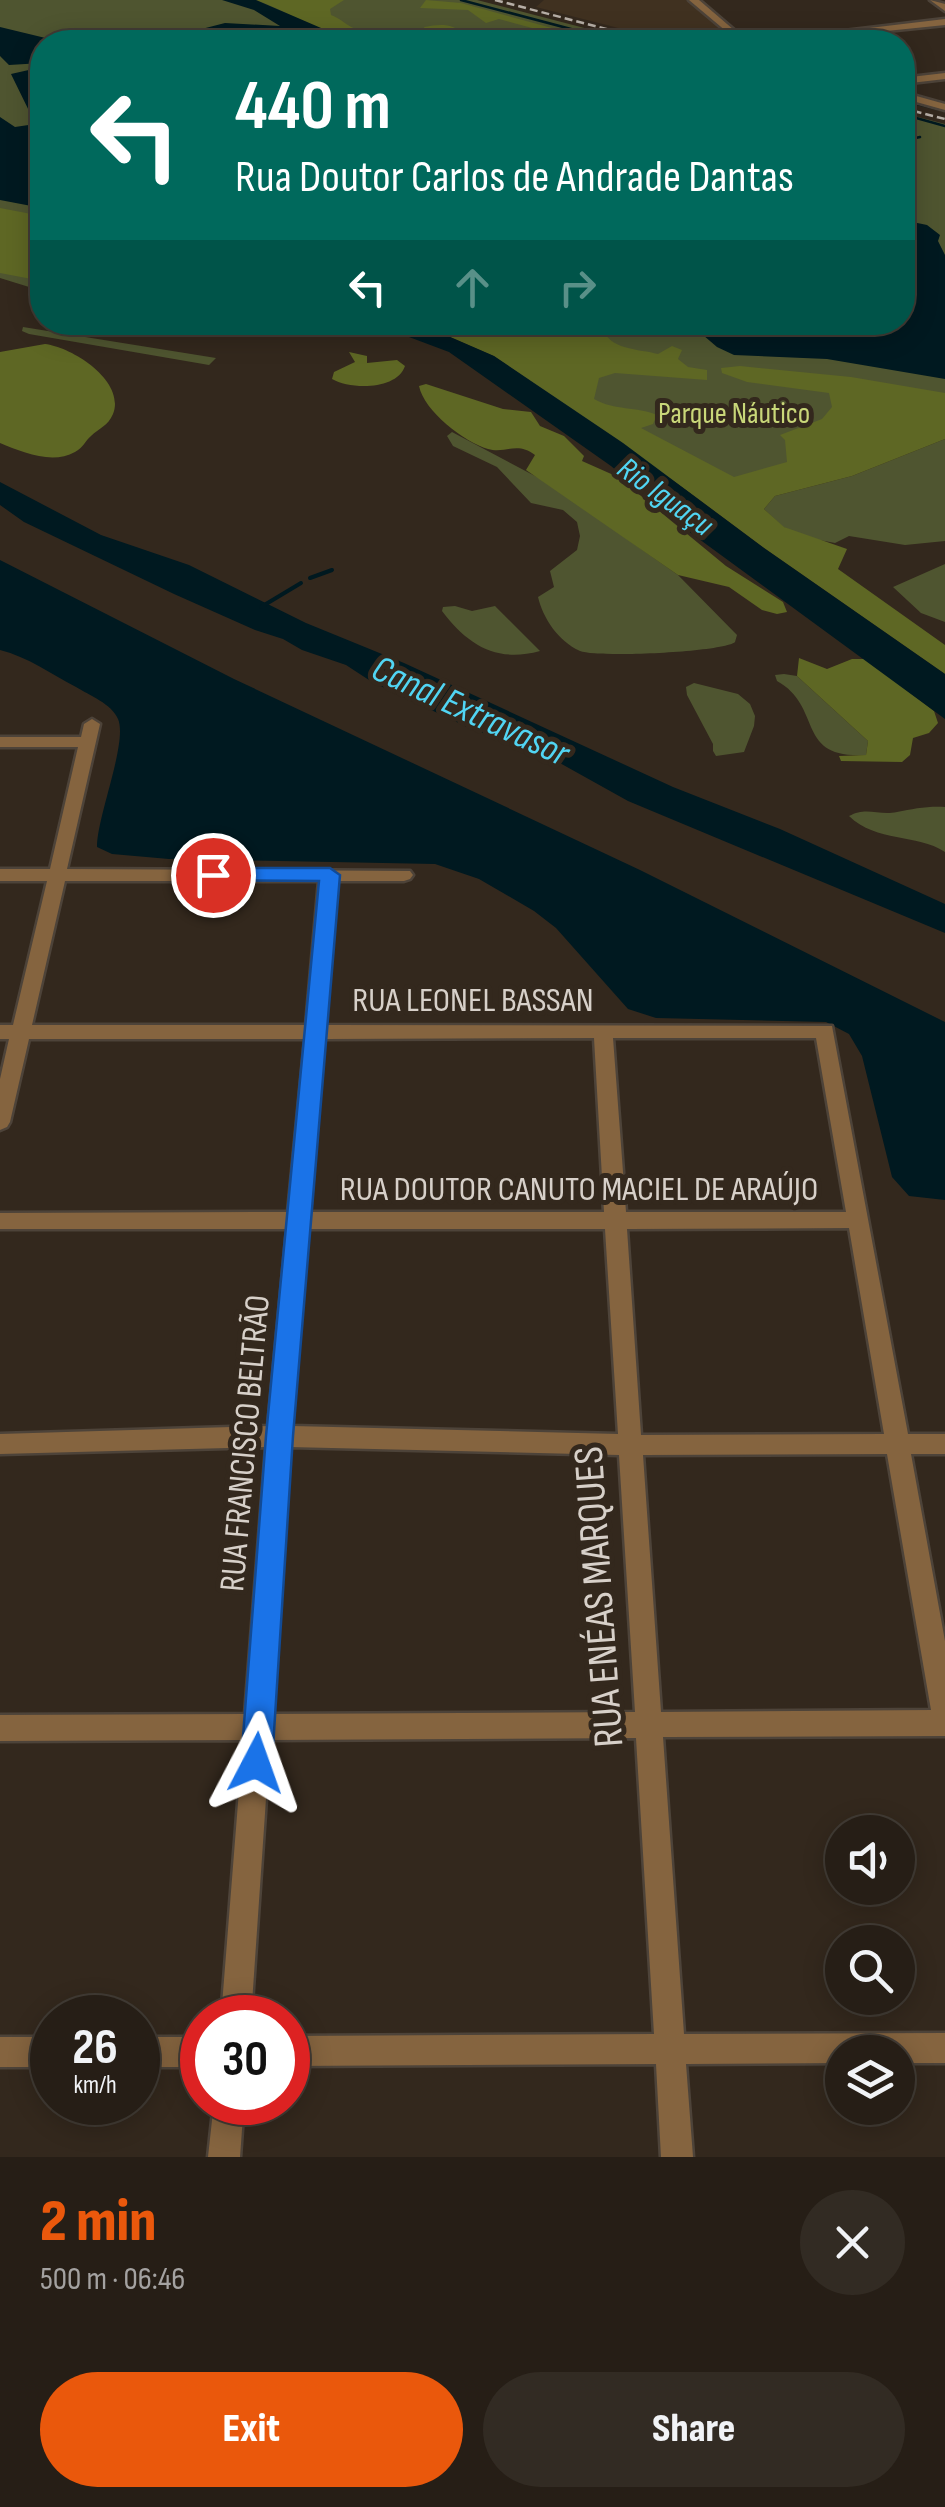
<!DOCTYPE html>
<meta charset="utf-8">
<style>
body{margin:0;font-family:"Sofia Sans Condensed",sans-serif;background:#322b23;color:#f1f3f6;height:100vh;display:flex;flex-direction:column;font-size:38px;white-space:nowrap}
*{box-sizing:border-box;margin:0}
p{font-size:32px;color:#a4a2a1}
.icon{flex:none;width:55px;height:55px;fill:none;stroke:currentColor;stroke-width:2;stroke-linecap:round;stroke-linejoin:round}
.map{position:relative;height:2157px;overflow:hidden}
.panel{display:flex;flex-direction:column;background:#261e16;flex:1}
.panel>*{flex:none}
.banner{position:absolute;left:30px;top:30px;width:885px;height:305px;border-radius:40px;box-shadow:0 5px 25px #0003,0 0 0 2px #423c35;background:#00695c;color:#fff;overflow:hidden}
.buttons{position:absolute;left:825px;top:1815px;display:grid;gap:20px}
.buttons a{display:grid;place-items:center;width:90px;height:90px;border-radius:50%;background:#261e16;box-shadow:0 5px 25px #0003,0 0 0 2px #423c35;font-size:50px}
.speed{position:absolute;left:30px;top:1995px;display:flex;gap:20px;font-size:50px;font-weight:700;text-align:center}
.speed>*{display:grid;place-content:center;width:130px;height:130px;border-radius:50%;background:#261e16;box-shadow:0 5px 25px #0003,0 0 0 2px #423c35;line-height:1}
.speed small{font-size:25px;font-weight:400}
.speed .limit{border:15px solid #d22;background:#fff;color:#111}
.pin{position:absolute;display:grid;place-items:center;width:85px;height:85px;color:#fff;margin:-42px;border:5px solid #fff;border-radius:50%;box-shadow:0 2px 10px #0007}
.me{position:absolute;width:110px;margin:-55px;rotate:4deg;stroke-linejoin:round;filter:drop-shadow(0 0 8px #0008)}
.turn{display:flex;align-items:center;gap:35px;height:210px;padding:0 40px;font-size:45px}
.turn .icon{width:130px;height:130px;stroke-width:2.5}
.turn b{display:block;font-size:70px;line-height:85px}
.lanes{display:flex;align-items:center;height:95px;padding:0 40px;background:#0003;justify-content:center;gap:50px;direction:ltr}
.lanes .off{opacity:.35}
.round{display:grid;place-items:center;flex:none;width:105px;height:105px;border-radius:52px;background:#322b23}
.summary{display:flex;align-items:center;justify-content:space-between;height:170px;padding:0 40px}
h1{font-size:60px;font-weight:800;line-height:75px;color:#ea580c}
.primary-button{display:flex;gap:20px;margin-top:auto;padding:20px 40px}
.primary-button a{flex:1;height:115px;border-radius:60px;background:#ea580c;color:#fff;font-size:40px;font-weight:800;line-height:115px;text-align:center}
.primary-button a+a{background:#322b23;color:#f1f3f6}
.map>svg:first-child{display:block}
.built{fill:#403120}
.green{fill:#4f5530}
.forest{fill:#5e6724}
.water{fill:#001920}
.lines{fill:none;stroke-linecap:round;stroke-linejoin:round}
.stream-far1{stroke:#001920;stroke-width:2.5}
.stream{stroke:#001920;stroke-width:4}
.minor-casing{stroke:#4d4339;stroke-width:5}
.minor{fill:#85643f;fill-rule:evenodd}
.rail{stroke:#b6aea6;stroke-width:2.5;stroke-dasharray:8 4;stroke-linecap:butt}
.route{fill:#1a73e8;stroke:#114b97;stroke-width:2.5}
.labels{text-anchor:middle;stroke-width:10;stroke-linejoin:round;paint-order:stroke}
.far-park-label{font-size:30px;fill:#c9d779;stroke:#33281d}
.far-water-label{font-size:32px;font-style:italic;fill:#51d5f3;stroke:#33281d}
.street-label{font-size:35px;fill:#d7d0c9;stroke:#33281d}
.water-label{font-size:38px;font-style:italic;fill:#51d5f3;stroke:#33281d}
.near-street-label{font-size:42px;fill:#d7d0c9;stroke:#33281d}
</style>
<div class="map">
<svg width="945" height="2157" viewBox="0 0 945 2157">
<rect width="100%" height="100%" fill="#33281d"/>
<path class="built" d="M544,0H689L738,41L673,42L536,7Z"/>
<path class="green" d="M0,0H477L638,42H42V291L0,278Z
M903,113L945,124V426L721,514L494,356L418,323L902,322Z
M23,327L216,358L209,365L29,334L22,331Z
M452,432L552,485L641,549L678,575L737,635L735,642C724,652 598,658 580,651C558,641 543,618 538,597L554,587L550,571L577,550L580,536L577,522L563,510L531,503L497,467L453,446L447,436Z
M945,439V541L905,545L849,536L835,543L809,538L783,527L764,509L775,496L852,476Z
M945,564V622L921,613L893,587Z
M455,606L472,611L495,606L540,651C496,663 468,645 442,611L443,607Z
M784,674L797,676L868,741L866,755C794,759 824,707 777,681L775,675Z
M694,683L738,694L750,704L755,716L754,726L744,752L716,756L713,751V744L687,695L686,687Z
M945,807V852C916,833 877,843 849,816C867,806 878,816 897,812C913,809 927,806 945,807Z"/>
<path class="forest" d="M256,0H344L330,9L331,15C342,19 349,28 361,31C379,36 412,44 427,35L424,27C441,24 451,23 465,34C441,45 367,46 342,37C313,27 285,11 256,0Z
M426,0L461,3L603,42H559L565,37L499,19L486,23L468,10L420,8Z
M0,208L42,216V281L0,273Z
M418,323H584L603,327C607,350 640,349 658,354L672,346L682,350L678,359L688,367L707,370V380L615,373L599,378L594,399C615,411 636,406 657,415L653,424L641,428L734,477L787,462L785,440L780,435L822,419L832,407L829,393L747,382L722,373L721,368L740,366L851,377L945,393V439L852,476L775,496L764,509L784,527L847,549L838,569L945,645V674L764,548L623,443L494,356Z
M45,344C72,347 126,381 113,414C108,426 99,428 91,436C85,441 83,448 75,452C52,465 22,452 0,443V352Z
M349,352L367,356V363L397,360L405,366C397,390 351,390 332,379L334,372L355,362Z
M426,384L503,409L531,412L540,426L564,436L584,456L582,461L618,477L726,566L783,602L787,612L777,614L762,610L729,587L678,575L526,470L535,455C517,441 506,454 488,449C464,442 424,411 419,386Z
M799,658L827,669L852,659H866L934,711L938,723L929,733L913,738L910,755L902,762L841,761L839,756L866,755L868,741L797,676Z"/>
<path class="water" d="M222,0H256L342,37L378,42H137L159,32H190L225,23L280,26L254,10Z
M0,27L62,42H42V63L9,65L0,56Z
M42,67V121L33,119L11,74Z
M0,117L15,127L42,123V208L0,200Z
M903,220L927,225L940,235L938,241L945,255V379L827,359L734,355L717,347L703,335L626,323L902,322Z
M330,323H418L494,356L623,443L764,548L945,674V719L684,528L611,466L449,352L401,334Z
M0,482L101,535L189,565L306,623L404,663L673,787L780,829L945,904V933L628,801L558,762L465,726L372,682L346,665L302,650L283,639L255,630L174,594L24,522L0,505Z
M0,560L234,679L640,870L945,1022V1200L909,1196L892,1177L862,1056L849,1034L826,1022L656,1018L628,1009L556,928L534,911L479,879L435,864L169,859L112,854L97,847C97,816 128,742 118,719C112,704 89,695 76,687C51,674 28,657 0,650Z"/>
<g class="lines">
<path class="stream-far1" d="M461,0L620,42
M902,100L945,111
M902,114L945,126
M902,141L920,137"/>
<path class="stream" d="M310,578L332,570
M261,607L301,583"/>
<defs>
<path id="minor" d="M689,0H699L748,42H739Z
M930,0L945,4V11Z
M945,19V25L779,42H752Z
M945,73V79L902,84V78Z
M902,92L945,104V110L902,98Z
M92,719L100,724L67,869L410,871L413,875L410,879L404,881H337L325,1025L832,1026L908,1434H945V1454H911L945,1641V1736L663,1737L684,2034L945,2033V2063H898V2052H842V2063L686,2064L693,2157H661L656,2064L288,2066V2036L654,2034L636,1738L270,1740L251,2018H221L243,1740L0,1741V1715L245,1714L266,1447L0,1454V1434L268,1426L287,1229H0V1213L288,1212L305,1039H29L10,1122L7,1127L0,1130V1079L9,1039H0V1025H13L47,881H0V869H50L78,747H0V737H81L84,724ZM65,881H319L306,1025H32ZM594,1038L604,1212H310L324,1039ZM613,1038H816L846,1212H626ZM849,1228L884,1434L641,1435L627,1229ZM308,1229H605L618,1434L292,1426ZM290,1447L619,1455L635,1712L272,1714ZM887,1454L931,1710L661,1712L643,1455Z
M0,2037H52V2067H0Z
M138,2037H202V2067H138Z
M214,2102H244L240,2157H208Z"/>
</defs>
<use href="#minor" class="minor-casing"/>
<use href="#minor" class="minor"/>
<path class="rail" d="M495,0L656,42
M902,108L945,119"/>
</g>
<path class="route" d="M213,868H330L340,875L293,1436L272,1763L267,1773L256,1778L246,1773L241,1763L266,1436L319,881L206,880L203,875Z"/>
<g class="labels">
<g class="far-park-label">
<text x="734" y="423">Parque Náutico</text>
</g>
<g class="far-water-label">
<text transform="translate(666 496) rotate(36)" y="11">Rio Iguaçu</text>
</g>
<g class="street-label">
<text x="473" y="1011">RUA LEONEL BASSAN</text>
<text x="579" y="1200">RUA DOUTOR CANUTO MACIEL DE ARAÚJO</text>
<text transform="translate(244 1443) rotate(-85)" y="12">RUA FRANCISCO BELTRÃO</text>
</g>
<g class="water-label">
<text transform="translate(471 710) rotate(25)" y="13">Canal Extravasor</text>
</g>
<g class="near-street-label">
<text transform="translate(597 1597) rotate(-94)" y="15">RUA ENÉAS MARQUES</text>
</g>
</g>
</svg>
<div class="buttons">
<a><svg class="icon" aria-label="sound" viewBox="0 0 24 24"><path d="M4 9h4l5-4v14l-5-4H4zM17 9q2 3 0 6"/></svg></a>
<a><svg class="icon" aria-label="search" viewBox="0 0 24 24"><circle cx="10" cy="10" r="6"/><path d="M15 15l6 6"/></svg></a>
<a><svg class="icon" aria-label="layers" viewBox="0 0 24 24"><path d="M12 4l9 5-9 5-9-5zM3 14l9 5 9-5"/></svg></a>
</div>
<div class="speed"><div>26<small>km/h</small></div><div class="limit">30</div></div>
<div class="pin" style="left:213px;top:875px;background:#d93025"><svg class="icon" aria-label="arrive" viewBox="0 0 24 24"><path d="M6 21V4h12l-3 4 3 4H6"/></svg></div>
<svg class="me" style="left:256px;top:1763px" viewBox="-20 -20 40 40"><path d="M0-17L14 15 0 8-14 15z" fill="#1a73e8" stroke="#fff" stroke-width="4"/></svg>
<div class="banner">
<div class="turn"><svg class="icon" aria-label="left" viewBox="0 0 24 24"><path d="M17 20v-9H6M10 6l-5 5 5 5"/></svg><div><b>440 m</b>Rua Doutor Carlos de Andrade Dantas</div></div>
<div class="lanes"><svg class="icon" aria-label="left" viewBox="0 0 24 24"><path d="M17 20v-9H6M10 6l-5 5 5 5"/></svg><svg class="icon off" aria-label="ahead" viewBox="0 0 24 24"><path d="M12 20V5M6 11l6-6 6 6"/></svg><svg class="icon off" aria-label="right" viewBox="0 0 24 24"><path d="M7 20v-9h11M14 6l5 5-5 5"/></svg></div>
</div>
</div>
<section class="panel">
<div class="summary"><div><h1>2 min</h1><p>500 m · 06:46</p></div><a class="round"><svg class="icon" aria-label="close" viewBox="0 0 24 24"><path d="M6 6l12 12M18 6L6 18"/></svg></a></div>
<div class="primary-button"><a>Exit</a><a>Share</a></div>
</section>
